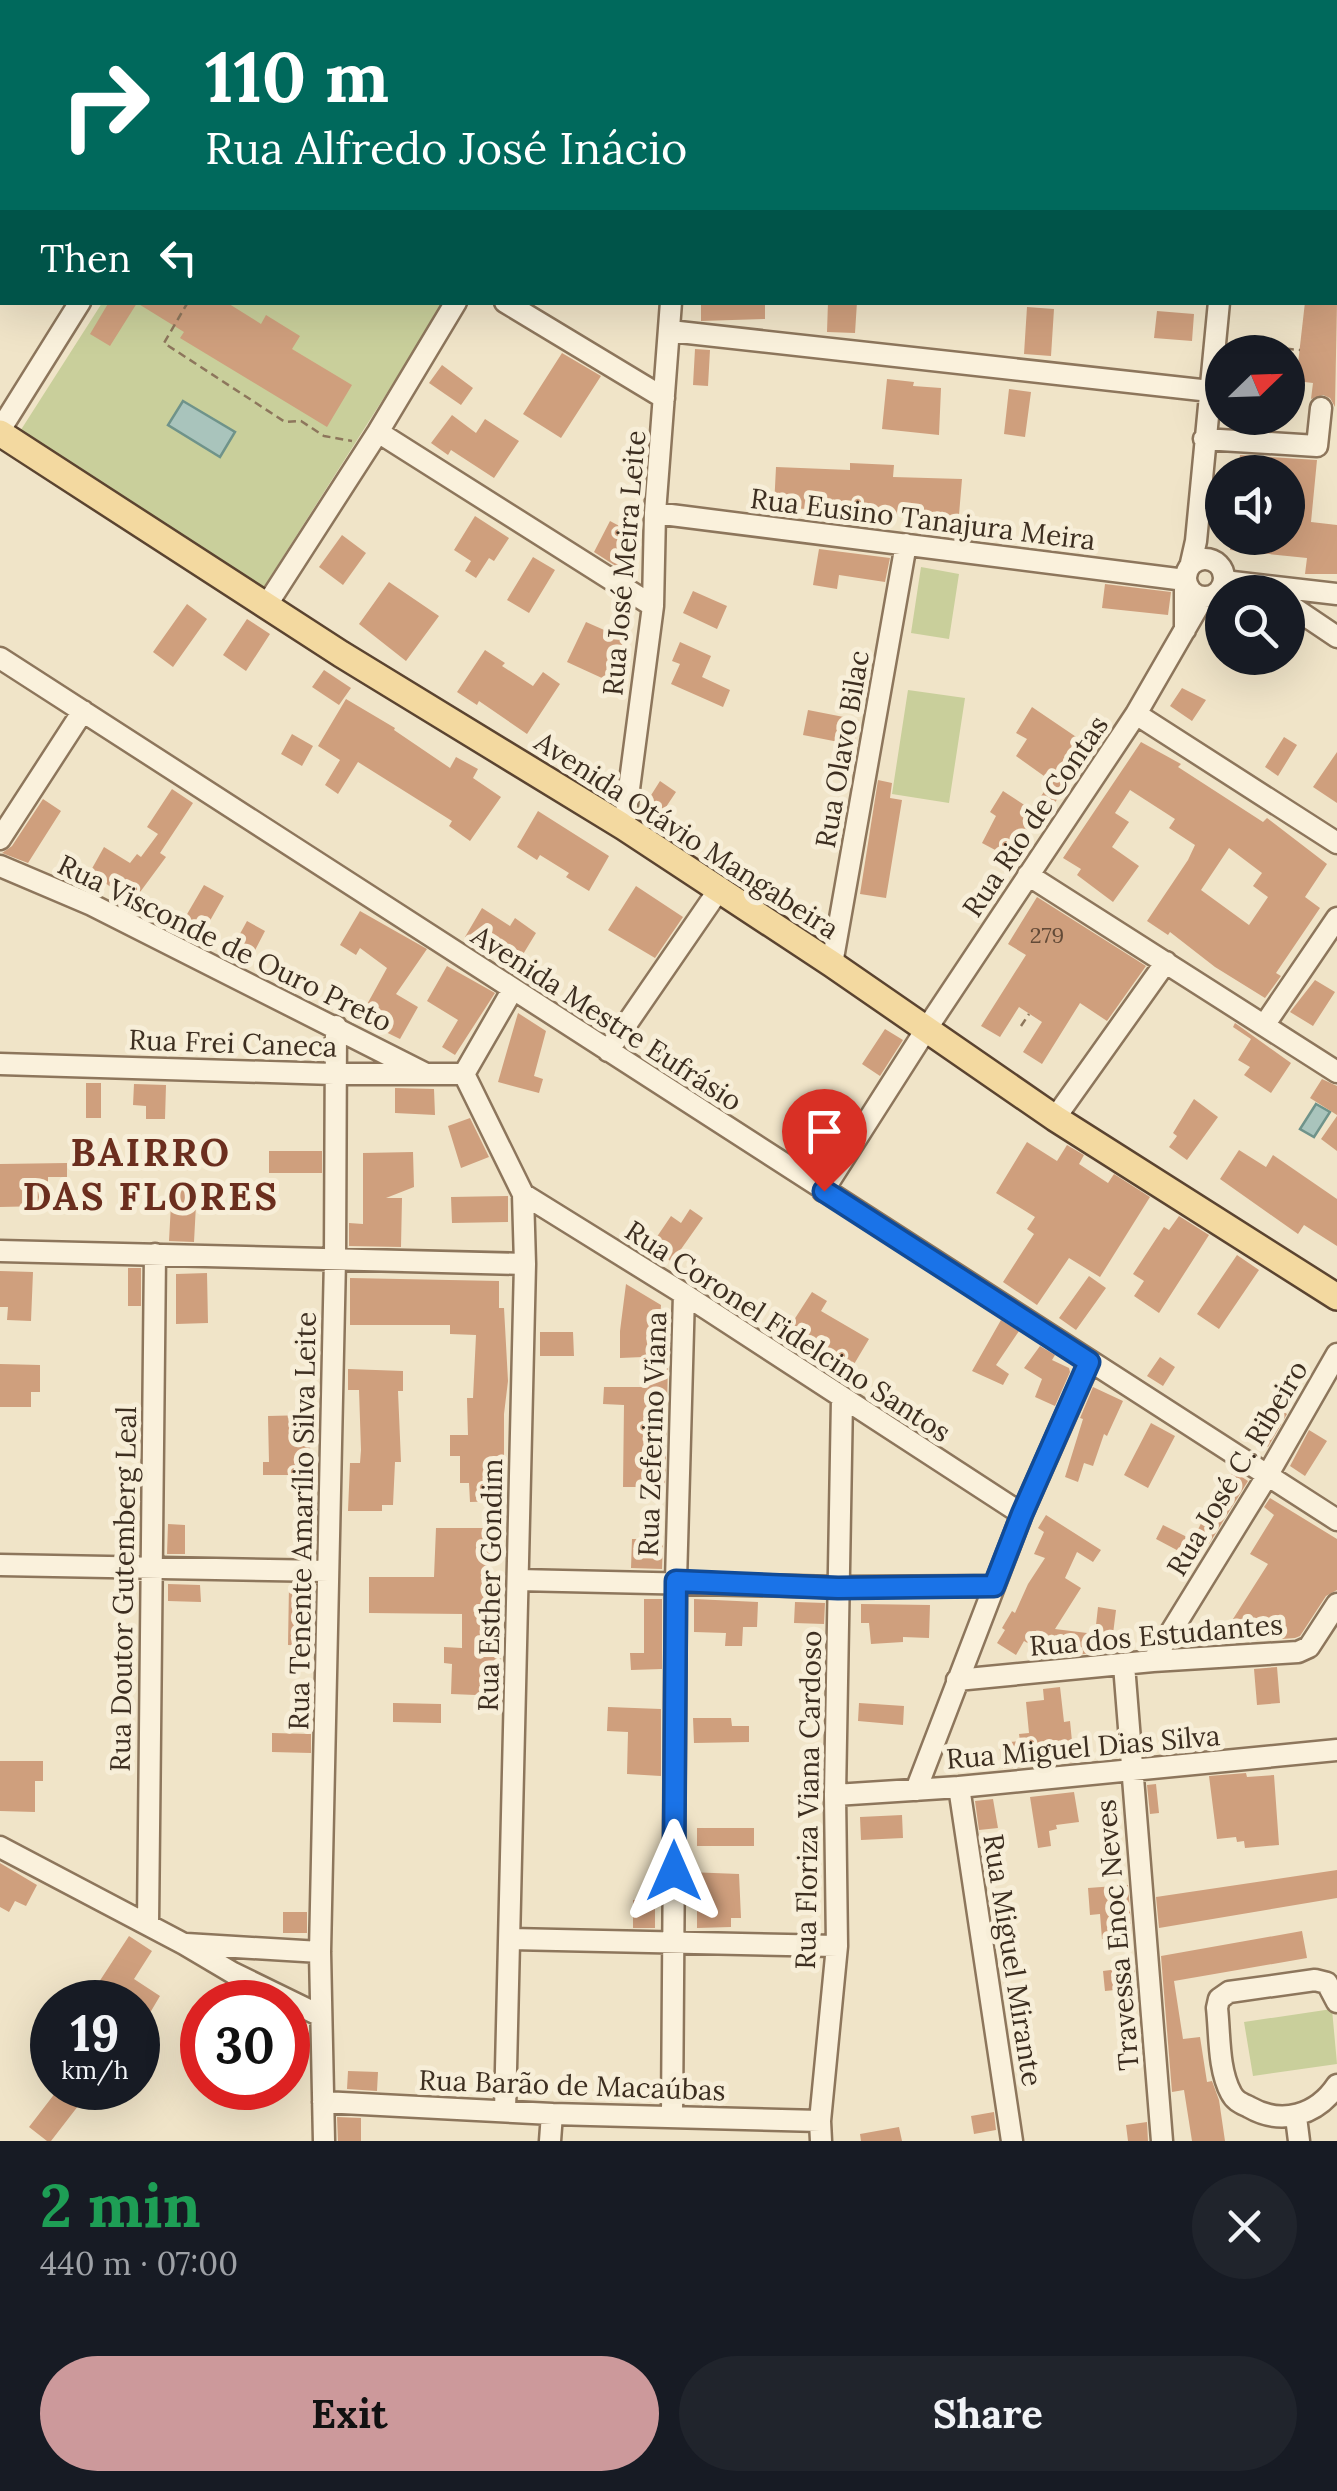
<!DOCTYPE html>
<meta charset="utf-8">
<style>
body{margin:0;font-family:Lora,serif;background:#20242c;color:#f1f3f6;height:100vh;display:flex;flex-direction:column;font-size:38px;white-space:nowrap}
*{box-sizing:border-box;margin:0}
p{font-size:32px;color:#9ea1a6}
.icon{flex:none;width:55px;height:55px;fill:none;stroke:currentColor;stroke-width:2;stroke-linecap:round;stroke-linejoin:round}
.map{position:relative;height:2141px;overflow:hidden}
.details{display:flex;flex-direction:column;background:#171b24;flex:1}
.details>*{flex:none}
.banner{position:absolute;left:0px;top:0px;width:1338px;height:305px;box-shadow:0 10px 40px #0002;background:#00695c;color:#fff;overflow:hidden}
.needle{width:65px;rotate:67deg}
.controls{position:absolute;left:1205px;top:335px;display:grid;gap:20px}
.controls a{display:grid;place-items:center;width:100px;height:100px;border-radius:50%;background:#171b24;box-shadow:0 10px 40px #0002;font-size:50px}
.speed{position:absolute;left:30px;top:1980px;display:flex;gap:20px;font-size:50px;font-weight:700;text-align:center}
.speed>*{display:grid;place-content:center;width:130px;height:130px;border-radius:50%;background:#171b24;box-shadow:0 10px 40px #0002;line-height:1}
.speed small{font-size:25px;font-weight:400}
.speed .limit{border:15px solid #d22;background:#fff;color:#111}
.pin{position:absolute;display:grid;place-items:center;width:85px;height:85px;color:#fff;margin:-102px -42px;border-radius:50% 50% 50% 0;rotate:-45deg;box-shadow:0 0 10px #0007}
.pin .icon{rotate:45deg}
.me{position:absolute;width:110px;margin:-55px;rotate:0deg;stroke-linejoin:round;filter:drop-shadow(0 0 8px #0008)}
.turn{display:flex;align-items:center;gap:35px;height:210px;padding:0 40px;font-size:45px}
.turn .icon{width:130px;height:130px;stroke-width:2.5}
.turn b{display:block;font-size:70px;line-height:85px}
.then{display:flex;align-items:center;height:95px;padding:0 40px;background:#0003;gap:20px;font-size:38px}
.round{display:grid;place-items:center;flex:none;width:105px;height:105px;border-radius:52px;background:#20242c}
.summary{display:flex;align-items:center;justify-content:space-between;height:170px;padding:0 40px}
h1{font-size:60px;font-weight:800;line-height:75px;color:#1e9e55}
.primary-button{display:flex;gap:20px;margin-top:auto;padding:20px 40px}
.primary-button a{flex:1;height:115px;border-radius:60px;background:#cc999b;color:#111;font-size:40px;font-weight:800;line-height:115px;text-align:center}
.primary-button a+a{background:#20242c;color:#f1f3f6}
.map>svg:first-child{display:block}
.green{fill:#c9cf9b}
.water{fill:#a9c4bc;stroke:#6f938a;stroke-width:2.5}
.building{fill:#cf9f7d;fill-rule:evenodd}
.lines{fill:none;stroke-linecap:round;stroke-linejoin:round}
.minor-casing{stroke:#8d765c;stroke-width:25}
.major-casing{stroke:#5b4430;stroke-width:30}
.path{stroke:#8d765c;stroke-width:2.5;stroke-dasharray:8 5;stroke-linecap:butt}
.minor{stroke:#faf1dc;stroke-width:20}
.major{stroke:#f3d9a0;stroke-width:25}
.route-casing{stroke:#114b97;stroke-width:25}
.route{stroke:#1a73e8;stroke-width:18}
.labels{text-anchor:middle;stroke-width:10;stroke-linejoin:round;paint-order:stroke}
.number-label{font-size:22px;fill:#624a37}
.street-label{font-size:28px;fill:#3d2e20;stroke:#f7eed8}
.district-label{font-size:38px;font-weight:bold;letter-spacing:2.5px;fill:#6b2e1e;stroke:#f7eed8}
</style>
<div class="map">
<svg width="1337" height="2141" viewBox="0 0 1337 2141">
<rect width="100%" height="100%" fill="#f0e4c8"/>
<path class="green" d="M102,303H444L260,593L17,436Z
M921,567L959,574L949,639L911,633Z
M908,690L965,698L949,803L892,794Z
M1332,2009L1337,2064L1253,2076L1244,2022Z"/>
<path class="water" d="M183,401L235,432L220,457L168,425Z
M1316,1104L1330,1112L1314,1137L1300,1129Z"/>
<path class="building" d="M109,302H226L261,324L266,315L300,336L292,349L352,385L327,427L180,338L184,332L137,303L110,346L90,334Z
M701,302H765V319L701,321Z
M828,302H857L855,333L827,332Z
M1305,302H1337L1335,407L1330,398L1323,395L1311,399L1313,383L1296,381Z
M1027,307L1054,309L1051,356L1024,354Z
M1157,311L1194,314L1192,341L1154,338Z
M695,349L710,350L708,386L693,385Z
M562,353L601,376L561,438L523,414Z
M442,365L473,388L461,405L429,383Z
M887,379L914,382L913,386L941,388L939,435L882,429Z
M1009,389L1031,392L1025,437L1004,434Z
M452,415L476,433L485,419L519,441L494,478L451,450L448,455L431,443Z
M1240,455L1317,460L1311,522L1337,525V574H1305L1307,558L1230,550L1231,538H1288V472H1238Z
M850,463L894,465L893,477L962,479L958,527L905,523L906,515L774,507L776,467L850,470Z
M475,516L509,538L494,561L489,558L476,578L465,571L471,561L454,550Z
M610,521L640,537L622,570L594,552Z
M342,535L366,553L343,585L319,567Z
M819,549L890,558L885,582L839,575L837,589L813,585Z
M533,557L555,570L529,613L507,600Z
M389,582L439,616L406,661L359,624Z
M1105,584L1171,592L1168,615L1102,608Z
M693,591L727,606L717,629L683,613Z
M187,604L207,619L173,667L153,652Z
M247,619L270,634L246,671L223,655Z
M586,622L627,640L618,661L624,664L615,684L567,662Z
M680,642L711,656L702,677L730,690L723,707L671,684L680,664L672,661Z
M485,650L505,663L502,666L533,686L543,672L560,684L527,734L479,701L477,705L457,692Z
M324,670L351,688L339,705L312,687Z
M1182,688L1206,700L1192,721L1170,706Z
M346,699L395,728L394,730L450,768L456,757L478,769L473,778L501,797L470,841L449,826L452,821L358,762L338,794L325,785L340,760L318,746Z
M1032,707L1091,747L1045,818L1043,817L1026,836L1014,860L982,843L996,816L990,812L1003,791L1032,810L1051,781L1016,756L1027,739L1016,733Z
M808,710L859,720L854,745L803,735Z
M292,734L313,746L302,766L281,754Z
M1284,737L1297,745L1278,776L1265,767Z
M1141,742L1181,764L1178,767L1263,822L1267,818L1327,864L1305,897L1320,908L1276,973L1281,976L1265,998L1215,967L1170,932L1168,935L1147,921L1188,860L1195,845L1169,828L1175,819L1130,790L1115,813L1129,822L1112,847L1139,866L1113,902L1077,875L1081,869L1063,858ZM1229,848L1262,873L1253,886L1268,897L1249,925L1201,890Z
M1337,752V803L1313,787Z
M878,780L892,783L890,798L902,800L886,898L860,894Z
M660,781L676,792L664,810L648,800Z
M172,789L193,803L160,853L166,857L132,903L104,882L100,890L85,881L104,847L130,863L137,854L141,857L158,834L147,827Z
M43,799L61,811L28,863L2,853L12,846Z
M538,811L609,856L589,891L566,877L569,873L540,855L537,860L517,847Z
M204,885L224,896L199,940L179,928Z
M636,886L683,917L655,958L608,930Z
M1037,897L1146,966L1107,1021L1080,1003L1042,1064L1023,1052L1042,1022L1019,1007L1000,1037L981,1026L1026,955L1008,944Z
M482,908L510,926L515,918L536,933L514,969L465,937Z
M360,911L427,949L396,994L418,1007L400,1039L359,1019L387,968L360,948L356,955L340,945Z
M247,921L265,931L249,962L230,952Z
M447,966L495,993L455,1055L442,1047L458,1020L427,1001Z
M1315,980L1335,992L1313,1026L1290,1012Z
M518,1013L546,1031L534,1076L543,1079L539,1093L498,1082Z
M1235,1023L1291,1063L1271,1093L1244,1075L1250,1067L1238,1060L1251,1039L1233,1027Z
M885,1029L903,1040L880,1076L862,1064Z
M1322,1079L1337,1086V1115L1310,1098Z
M86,1083H101V1118H86Z
M134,1084L166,1085L165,1119H146V1106L133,1105Z
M395,1088L434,1089L435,1115L395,1113Z
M1194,1099L1218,1117L1187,1160L1169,1147L1177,1136L1173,1133Z
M1337,1116V1151L1321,1139Z
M470,1118L489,1157L461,1168L448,1126Z
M1027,1142L1057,1161L1067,1145L1084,1155L1079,1164L1108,1183L1114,1174L1150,1197L1100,1277L1069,1258L1037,1305L1003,1282L1034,1234L1027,1229L1035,1217L996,1193Z
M1239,1150L1266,1167L1273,1155L1337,1199V1246L1304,1225L1298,1234L1220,1179Z
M269,1151H322V1173H269Z
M413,1152L414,1187L386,1198H402L401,1247L349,1246V1223L363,1224V1153Z
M67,1163V1177H48V1195H43V1206L0,1207V1164Z
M172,1185L197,1186L194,1242L169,1241Z
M508,1196V1222L452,1223L451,1197Z
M690,1209L703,1218L672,1262L650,1247L671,1216L681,1223Z
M1179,1216L1209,1235L1159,1313L1134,1296L1144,1281L1133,1274L1164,1227L1169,1230Z
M1237,1255L1259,1270L1219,1329L1197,1314Z
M128,1268H141V1306H128Z
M0,1271L33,1272L31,1321L7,1320L8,1307H0Z
M207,1273L208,1323L176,1324V1274Z
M1089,1276L1106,1288L1076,1330L1059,1318Z
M350,1278L499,1281V1308H504L508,1381L504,1414V1460H507L503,1501L470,1502L469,1483H460V1456H450V1435H468L467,1398H473L476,1335L450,1334V1325H350Z
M626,1284L661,1305L659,1332H662L663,1364H668L665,1487H623L624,1405L603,1404L604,1387H643V1357L620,1358V1331Z
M812,1292L827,1301L821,1311L869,1339L847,1376L821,1360L819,1364L781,1340Z
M1001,1320L1019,1331L996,1365L1009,1374L1003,1385L972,1371Z
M540,1332H573L574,1356H540Z
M1040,1346L1055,1355L1052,1360L1069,1368L1070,1372L1055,1406L1035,1397L1042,1379L1024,1368Z
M1160,1357L1175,1367L1163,1386L1147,1376Z
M0,1364L40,1365V1392H31V1407H0Z
M348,1369L403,1371V1391H398L401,1462H395L393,1505H382V1511H348L350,1463H360L361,1450L359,1390H348Z
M1093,1387L1123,1401L1107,1436L1104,1434L1093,1466L1084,1463L1078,1482L1065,1477L1083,1419L1080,1418Z
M1276,1407L1287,1414L1268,1447L1256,1440Z
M308,1415L312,1475H263V1462H269L268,1416Z
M1151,1423L1175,1436L1148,1488L1124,1475Z
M1309,1430L1327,1441L1305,1476L1290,1466Z
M1233,1471L1248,1481L1209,1544L1194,1537L1206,1514L1204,1512Z
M1270,1498L1337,1539V1590L1326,1596L1300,1636L1295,1638L1282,1639L1233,1619L1268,1564L1250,1554L1274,1515L1264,1507Z
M1046,1515L1101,1550L1093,1562L1077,1552L1065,1578L1081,1588L1055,1629L1095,1634L1098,1607L1116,1610L1112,1642L1122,1644L1121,1650L1046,1658L1047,1654L1024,1641L1016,1655L997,1643L1005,1630L1002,1628L1012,1611L1015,1613L1028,1584L1045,1558L1034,1554L1044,1532L1038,1528Z
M168,1524L185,1525V1554H167Z
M1163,1525L1197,1542L1190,1557L1156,1539Z
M436,1528H491L489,1590H498V1621H502L500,1696L451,1694L452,1664L444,1663V1647L462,1648V1614L369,1613V1577H434Z
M632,1539H663L662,1569L631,1568Z
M168,1584L200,1585L201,1602L168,1601Z
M289,1586L305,1587L304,1630L313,1631V1646L288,1645Z
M644,1599H662V1669L631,1670L630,1653H644Z
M694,1599L758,1602L757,1627H743L742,1646H725L726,1633L694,1632Z
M795,1602L825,1603L824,1624L794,1623Z
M861,1604L930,1605L929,1638L903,1637V1642L871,1644L869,1623H861Z
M1277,1667L1280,1703L1257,1705L1254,1669Z
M1060,1687L1064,1722L1070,1721L1074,1762L1002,1769L999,1743L1020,1741L1019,1734L1029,1733L1026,1702L1044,1700L1043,1689Z
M393,1703L441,1704V1723L393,1722Z
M859,1703L904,1706L903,1725L858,1721Z
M608,1707L661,1709V1776L627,1774L628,1732L607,1731Z
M693,1718H731L732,1726H749V1742L694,1743Z
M272,1733L311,1734V1753L272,1752Z
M0,1761H43V1781H35V1812L0,1811Z
M1246,1773L1247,1777L1274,1775L1279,1845L1245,1848L1244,1841L1237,1842L1236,1837L1217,1839L1209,1776Z
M1156,1784L1159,1813L1150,1814L1147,1785Z
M1074,1792L1079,1822L1056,1825L1057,1829L1049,1831L1051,1846L1038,1848L1030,1797Z
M993,1799L998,1828L979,1830L975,1801Z
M902,1815L903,1838L861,1840L860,1817Z
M697,1828H754V1846H697Z
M0,1863L37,1885L26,1906L15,1901L9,1912L0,1907Z
M1337,1870V1898L1159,1928L1156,1897Z
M688,1872L739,1874L741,1918H731V1927L697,1928V1898H687Z
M1128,1885L1132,1937L1102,1939L1100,1914L1090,1915L1088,1888Z
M633,1900H655V1928H633Z
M283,1912H307V1933H283Z
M1302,1931L1307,1958L1174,1981L1183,2039L1200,2037L1207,2082L1212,2081L1219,2100L1225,2141H1192L1184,2090L1172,2092L1161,1956Z
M129,1936L152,1951L134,1979L160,1996L138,2033V2002H86Z
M1134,1967L1136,1988L1105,1991L1103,1971Z
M348,2071L378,2072L377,2091L347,2089Z
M59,2088H92L51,2141H47L29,2127Z
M994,2112L996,2130L974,2134L971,2116Z
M337,2117L361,2118V2141H338Z
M1147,2122L1148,2141H1128L1126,2125Z
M899,2127L902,2141H861L860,2134Z"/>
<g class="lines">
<defs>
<path id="minor" d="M1210,0L1230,2
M10,2V0
M701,2V0
M1254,2V0
M1335,15H1337
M505,302L664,398
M670,331L1210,391
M0,430L80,302
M378,432L653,606
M1204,439L1317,446L1321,408
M655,513L1185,580V630
M1186 578a19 19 0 1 1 38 0a19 19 0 1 1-38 0Z
M1191,563L1196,541L1219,302
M1224,581L1337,594
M1288,604L1337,637
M266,606L378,432L456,302
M0,658L1337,1520
M1136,714L1337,843
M624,827L653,606L655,513L671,302
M0,839L83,711
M0,866L92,905L424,1073
M1028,875L1337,1072
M832,964L906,544
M1265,1024L1337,918
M608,1051L718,891
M0,1064L334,1074H464
M464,1074L523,1194L525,1264L505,2111
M464,1074L513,989
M1055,1118L1166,962
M823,1191L927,1028L1136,714L1203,598
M523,1194L684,1294L1022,1514
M0,1251L525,1264
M0,1565L328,1571
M518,1580L838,1587L994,1586
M1153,1661L1267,1476L1337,1354
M1124,1665L1162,2141
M957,1680L1153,1661L1298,1652L1309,1647L1337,1604
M959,1787L1012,2141
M916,1790L1022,1514L1089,1363
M835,1795L959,1787L1337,1750
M0,1847L184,1944L233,1973L321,2016
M148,1924L155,1254
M511,1939L837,1946
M186,1944L320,1952
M1337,2002L1327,1983L1315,1980L1229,1992L1219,1999L1217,2008C1220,2035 1218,2069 1231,2093C1235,2101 1241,2103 1249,2107C1282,2126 1317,2115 1337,2085
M323,2102L552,2114L820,2121
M672,2116L676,1581L684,1294
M1296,2117L1299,2141
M324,2141L320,1952L335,1259L336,1026
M550,2141L552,2114
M821,2141L820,2121L837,1946L835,1795L842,1399"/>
<path id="major" d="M423,2L430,0
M493,2L500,0
M0,163L2,162
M0,183L2,182
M0,433L341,654L624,827L832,964L1055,1118L1337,1297"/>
</defs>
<use href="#minor" class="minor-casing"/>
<use href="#major" class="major-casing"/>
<path class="path" d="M457,2L464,0
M1030,2V0
M188,302L164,343L285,422L301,421L324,436L352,441
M1260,346L1300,350
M1021,1026L1029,1014"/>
<use href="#minor" class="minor"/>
<use href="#major" class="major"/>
</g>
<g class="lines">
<defs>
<path id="route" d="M674,1871L676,1581L838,1588L994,1586L1022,1514L1089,1362L824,1191"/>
</defs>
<use href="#route" class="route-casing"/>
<use href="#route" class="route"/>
</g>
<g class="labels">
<g class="number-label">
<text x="1047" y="943">279</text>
</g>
<g class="street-label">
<text transform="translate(923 519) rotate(7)" y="10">Rua Eusino Tanajura Meira</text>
<text transform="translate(624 563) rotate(-85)" y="10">Rua José Meira Leite</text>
<text transform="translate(842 749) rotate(-80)" y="10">Rua Olavo Bilac</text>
<text transform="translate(1035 816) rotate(-56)" y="10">Rua Rio de Contas</text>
<text transform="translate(687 835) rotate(33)" y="10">Avenida Otávio Mangabeira</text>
<text transform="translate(225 943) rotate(26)" y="10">Rua Visconde de Ouro Preto</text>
<text transform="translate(607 1018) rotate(33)" y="10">Avenida Mestre Eufrásio</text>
<text transform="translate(233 1043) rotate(2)" y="10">Rua Frei Caneca</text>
<text transform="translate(788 1331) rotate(33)" y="10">Rua Coronel Fidelcino Santos</text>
<text transform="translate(652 1434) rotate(-88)" y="10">Rua Zeferino Viana</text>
<text transform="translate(1237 1468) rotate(-59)" y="10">Rua José C. Ribeiro</text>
<text transform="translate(302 1521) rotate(-89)" y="10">Rua Tenente Amarílio Silva Leite</text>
<text transform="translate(490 1585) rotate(-89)" y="10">Rua Esther Gondim</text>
<text transform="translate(123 1589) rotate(-89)" y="10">Rua Doutor Gutemberg Leal</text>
<text transform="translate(1156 1635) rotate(-5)" y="10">Rua dos Estudantes</text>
<text transform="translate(1083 1747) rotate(-5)" y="10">Rua Miguel Dias Silva</text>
<text transform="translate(808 1800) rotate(-89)" y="10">Rua Floriza Viana Cardoso</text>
<text transform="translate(1117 1935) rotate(-95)" y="10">Travessa Enoc Neves</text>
<text transform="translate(1013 1960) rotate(81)" y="10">Rua Miguel Mirante</text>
<text transform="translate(572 2085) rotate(2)" y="10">Rua Barão de Macaúbas</text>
</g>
<g class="district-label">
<text x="151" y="1166">BAIRRO<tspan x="151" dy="44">DAS FLORES</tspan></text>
</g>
</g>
</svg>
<div class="controls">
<a><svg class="needle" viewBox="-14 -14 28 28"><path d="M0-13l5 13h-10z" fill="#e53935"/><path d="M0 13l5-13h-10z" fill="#9ea1a6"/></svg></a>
<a><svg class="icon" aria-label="sound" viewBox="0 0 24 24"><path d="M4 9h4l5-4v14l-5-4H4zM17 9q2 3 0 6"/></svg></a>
<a><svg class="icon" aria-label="search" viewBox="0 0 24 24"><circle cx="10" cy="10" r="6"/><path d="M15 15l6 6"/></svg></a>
</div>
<div class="speed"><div>19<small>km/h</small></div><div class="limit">30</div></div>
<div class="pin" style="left:824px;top:1191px;background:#d93025"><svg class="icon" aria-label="arrive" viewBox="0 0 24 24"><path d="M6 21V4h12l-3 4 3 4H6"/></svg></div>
<svg class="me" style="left:674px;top:1871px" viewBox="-20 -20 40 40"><path d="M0-17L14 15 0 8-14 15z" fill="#1a73e8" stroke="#fff" stroke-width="4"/></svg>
<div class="banner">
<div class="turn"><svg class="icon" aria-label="right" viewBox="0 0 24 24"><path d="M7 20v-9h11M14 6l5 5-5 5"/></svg><div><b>110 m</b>Rua Alfredo José Inácio</div></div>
<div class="then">Then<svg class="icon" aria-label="left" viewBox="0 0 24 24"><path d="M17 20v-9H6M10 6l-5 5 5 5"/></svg></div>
</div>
</div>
<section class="details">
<div class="summary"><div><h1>2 min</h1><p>440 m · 07:00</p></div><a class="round"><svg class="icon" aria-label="close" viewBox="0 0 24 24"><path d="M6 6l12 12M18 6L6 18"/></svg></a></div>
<div class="primary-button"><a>Exit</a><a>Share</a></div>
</section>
